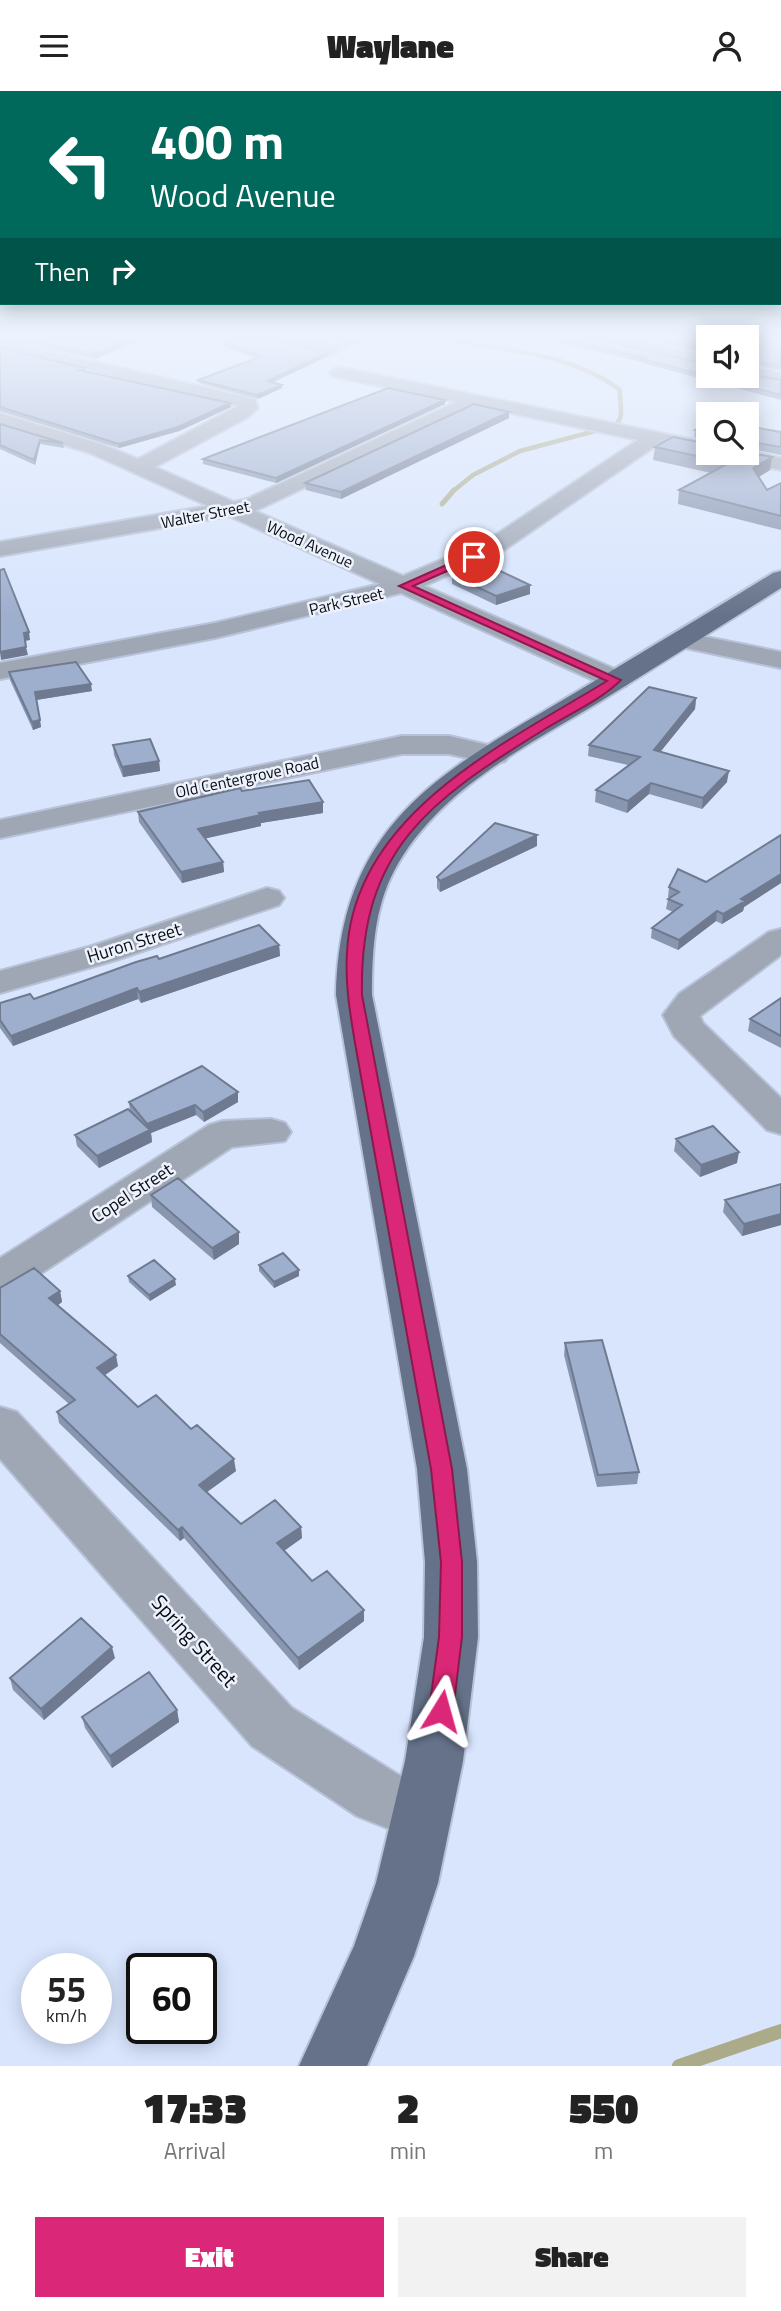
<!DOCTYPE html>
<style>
body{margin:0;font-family:"Titillium Web",sans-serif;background:#f2f2f2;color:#222;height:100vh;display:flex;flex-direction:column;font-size:26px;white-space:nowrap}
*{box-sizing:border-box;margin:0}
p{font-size:23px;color:#767676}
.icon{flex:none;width:38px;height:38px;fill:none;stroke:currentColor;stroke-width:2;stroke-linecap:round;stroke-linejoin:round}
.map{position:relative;height:1975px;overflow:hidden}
.sheet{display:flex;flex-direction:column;background:#fff;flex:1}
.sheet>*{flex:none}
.top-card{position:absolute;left:0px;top:0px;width:782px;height:214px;box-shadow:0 4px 18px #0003;background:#00695c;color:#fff;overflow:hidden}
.tools{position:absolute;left:696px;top:234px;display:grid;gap:14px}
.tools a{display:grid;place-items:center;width:63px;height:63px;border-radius:0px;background:#fff;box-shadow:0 4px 18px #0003;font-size:35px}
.speed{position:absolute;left:21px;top:1862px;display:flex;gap:14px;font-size:35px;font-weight:700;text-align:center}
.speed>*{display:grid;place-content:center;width:91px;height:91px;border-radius:50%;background:#fff;box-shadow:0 4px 18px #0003;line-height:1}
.speed small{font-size:18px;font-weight:400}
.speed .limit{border:4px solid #111;border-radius:10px;background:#fff;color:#111}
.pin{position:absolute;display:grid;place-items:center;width:60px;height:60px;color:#fff;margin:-30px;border:4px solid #fff;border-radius:50%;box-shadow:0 2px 7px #0007}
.me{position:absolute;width:77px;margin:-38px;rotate:8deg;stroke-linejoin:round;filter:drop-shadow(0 0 5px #0008)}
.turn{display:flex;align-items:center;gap:24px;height:147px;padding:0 35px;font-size:32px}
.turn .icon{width:91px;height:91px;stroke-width:2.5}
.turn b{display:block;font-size:49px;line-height:60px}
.then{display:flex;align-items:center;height:66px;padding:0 35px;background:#0003;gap:14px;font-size:26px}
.eta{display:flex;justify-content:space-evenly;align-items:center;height:119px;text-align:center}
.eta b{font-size:42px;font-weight:800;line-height:49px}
.cta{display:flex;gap:14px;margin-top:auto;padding:14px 35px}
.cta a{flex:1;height:80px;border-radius:0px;background:#db2777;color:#fff;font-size:28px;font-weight:800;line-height:80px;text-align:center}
.cta a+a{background:#f2f2f2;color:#222}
header{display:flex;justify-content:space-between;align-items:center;height:91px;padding:0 35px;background:#fff;font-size:32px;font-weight:800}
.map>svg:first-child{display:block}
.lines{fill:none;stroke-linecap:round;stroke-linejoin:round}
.stream-far2{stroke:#abab89;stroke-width:4.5}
.stream-far1{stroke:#abab89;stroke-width:5}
.stream{stroke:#abab89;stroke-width:14}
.minor-casing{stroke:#b7c2d8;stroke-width:4}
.major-casing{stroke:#b7c2d8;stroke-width:4}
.minor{fill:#9fa6b4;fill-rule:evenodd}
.major{fill:#657289;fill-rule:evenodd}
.wall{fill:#8896b0}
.shaded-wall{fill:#6f7a90}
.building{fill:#9eaecd;stroke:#6f7a90;stroke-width:2}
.route{fill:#db2777;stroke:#8e194d;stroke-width:2}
.labels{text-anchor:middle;stroke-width:5;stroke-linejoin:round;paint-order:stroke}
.far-street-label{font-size:16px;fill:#080c14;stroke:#edf2fc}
.street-label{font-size:18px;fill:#080c14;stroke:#edf2fc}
.near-street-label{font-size:21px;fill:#080c14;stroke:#edf2fc}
</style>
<header><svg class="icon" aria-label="menu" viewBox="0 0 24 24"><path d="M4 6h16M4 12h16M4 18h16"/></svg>Waylane<svg class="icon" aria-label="person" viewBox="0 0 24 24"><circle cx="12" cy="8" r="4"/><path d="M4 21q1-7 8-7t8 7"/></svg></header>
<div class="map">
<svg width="781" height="1975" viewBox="0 0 781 1975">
<rect width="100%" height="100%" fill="#d8e5fd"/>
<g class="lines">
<path class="stream-far2" d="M450,249C506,259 573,263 620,299C619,313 626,326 614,335L520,360L473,384L452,401"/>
<path class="stream-far1" d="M442,413L454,399"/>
<path class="stream" d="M679,1975L781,1940"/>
<defs>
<path id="minor" d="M0,249L255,308L258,317L248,326L155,376L234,411L247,408L456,311L332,285L329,281L338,276L709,352V362H716L709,364L658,353L504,459L424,495L626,583L629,589L626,595H606L401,502L215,547L0,588V572L215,532L380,493L229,425L0,465V451L208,415L90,362L0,334V322L104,354L138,368L238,315L0,258ZM477,315L638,349L488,449L403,485L255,420Z
M283,249H315L340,254L343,258L334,263L286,253Z
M607,249H637L709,266V276L610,253Z
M747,275L781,282V292L746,285Z
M747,360L781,367V379L721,366L718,362Z
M681,541L781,561V577L672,554L668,549L672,544Z
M402,645H449L505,658L510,664L505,670L495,673L449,663H402L0,747V729Z
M267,797L279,800L284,807L279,814L116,869L0,902V880L92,855Z
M781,838V864L700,925L703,932L781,1007V1043L767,1039L674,945L663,924L679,903L769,841Z
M271,1028L285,1032L291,1041L285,1050L232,1056L16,1199L0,1204V1167L209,1034L223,1030Z
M0,1316L17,1321L292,1617L397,1683L443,1701L452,1722L443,1743L422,1751L357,1725L252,1655L0,1368Z"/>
<path id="major" d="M781,480V497C721,535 661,573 601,610C525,656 437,699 394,780C374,818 372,862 372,904L467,1378L477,1471L478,1546L463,1670L438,1792L414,1865L367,1975H299L354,1855L376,1792L405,1670L424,1546L425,1471L417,1378L336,904C340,729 443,680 578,600C643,561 708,522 773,482Z"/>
</defs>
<use href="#minor" class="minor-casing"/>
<use href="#major" class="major-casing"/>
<use href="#minor" class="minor"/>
<use href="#major" class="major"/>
</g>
<path class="wall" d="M5,249H139L95,268Z
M328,249H362L345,257L341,251Z
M549,249H608L610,251L709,285L781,289V309L642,272V271Z
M648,249H709V263Z
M747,249H781V279L747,273Z
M223,252H285L329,265L272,291L282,294V297L258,308L199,292L198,289L257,267L223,256Z
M0,257L85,277V281L231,316L179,340L119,357L0,320Z
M445,309V313L276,392L203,373V368Z
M509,321V327L341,408L306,399L305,392Z
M709,331V350L694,346L695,339Z
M0,333L63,352L64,357L40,353L35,374L0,358Z
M747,335L781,341V364L748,357Z
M655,356L772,366L770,379L758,386L767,399L781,392V439L678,413L679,399L711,382L653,369Z
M452,484L530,503L496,514L452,493Z
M9,581L92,600L36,609L41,636L33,639L10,589Z
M696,607L695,618L660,661L727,691L702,718L649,703L627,722L595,711L596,699L628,674L588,665L589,654Z
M113,654L159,670L160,680L123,686L114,664Z
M242,700L323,722L261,732V735L205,747L223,771L224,781L182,792L139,731L138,721Z
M781,744V792L744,816L743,820L722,833L716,830L678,859L651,847L652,837L673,821L666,818L668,808L669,807L668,806L669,796L706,791Z
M537,755L440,801L437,797V786Z
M279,854L280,865L141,912L138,908L13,955L0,937V912L34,908L159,868Z
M781,907V957L748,940L750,928Z
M129,1011H238L204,1031L196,1024L151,1042L152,1051L99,1077L77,1055L75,1044L130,1021Z
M676,1048L737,1072L700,1086L674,1060Z
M781,1093V1134L742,1145L723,1121L725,1109Z
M151,1104L239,1153L214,1169L152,1116Z
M259,1174L299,1185L274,1197L259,1180Z
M128,1185L176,1194L150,1210L129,1191Z
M0,1197L60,1200L62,1211L58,1214L118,1275L105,1284L138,1316L236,1380L207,1401L241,1433L301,1436L302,1447L284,1460L312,1490L364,1519V1530L299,1579L184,1447L180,1450L59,1332L57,1321L69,1313L0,1252Z
M565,1252L639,1381L637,1393L597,1396L564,1264Z
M115,1567L44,1629L13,1599L10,1587Z
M177,1619L179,1631L112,1677L85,1637L82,1626Z"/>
<path class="shaded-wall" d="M128,249H139L95,268L94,263Z
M354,249H362L345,257V253Z
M329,261V265L267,294V290Z
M282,294V297L258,308L257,304Z
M445,309V313L276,392V387Z
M230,312L231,316L179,340L119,357V353Z
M509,321V327L341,408V401Z
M40,349V353L35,374L34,369Z
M772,366L770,379L751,391L753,377Z
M530,494V503L496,514V505Z
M29,541L30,549L25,550L24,542Z
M26,556L28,564L1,569L0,561Z
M91,593L92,600L36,609L35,601Z
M696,607L695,618L653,670L654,659Z
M40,629L41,636L33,639L32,631Z
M159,670L160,680L123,686L122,676Z
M729,680L727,691L702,718L703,707Z
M651,692L649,703L627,722L628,710Z
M323,711V722L261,732V735L199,749L198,738L259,722Z
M537,744V755L440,801V790Z
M223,771L224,781L182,792L181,781Z
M781,783V792L744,816L743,820L722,833L723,823L741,808Z
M717,820L716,830L678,859L679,849Z
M279,854L280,865L141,912L139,901Z
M137,897L138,908L13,955L11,945Z
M238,1001V1011L204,1031L203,1021Z
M195,1014L196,1024L151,1042L152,1051L99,1077L97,1065L148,1040L147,1033Z
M739,1061L737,1072L700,1086L701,1074Z
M781,1123V1134L742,1145L744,1133Z
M239,1141V1153L214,1169L212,1157Z
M299,1179V1185L274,1197V1191Z
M175,1188L176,1194L150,1210L149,1204Z
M60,1200L62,1211L51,1219L49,1207Z
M116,1264L118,1275L99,1288L97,1277Z
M234,1368L236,1380L200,1406L199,1394Z
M182,1436L184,1447L180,1450L178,1439Z
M301,1436L302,1447L278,1464L277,1452Z
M364,1519V1530L299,1579L298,1567Z
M112,1556L115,1567L44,1629L41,1618Z
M177,1619L179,1631L112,1677L110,1665Z"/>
<path class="building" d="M26,249H128L94,263Z
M231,249H284L285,252L329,261L267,290L282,294L257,304L198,289L262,265L223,252Z
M341,249H354L345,253Z
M567,249H608L610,251L709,274V285H747V283L781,289V304L642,268L645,267Z
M666,249H709V259Z
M747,249H781V275L747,269Z
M0,257L85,277L79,279L230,312L178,336L119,353L0,316Z
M388,297L445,309L276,387L203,368Z
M474,313L509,321L341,401L305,392Z
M709,331V342L695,339Z
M0,333L63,352L40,349L34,369L0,354Z
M747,335L781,341V356L747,350Z
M673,346L709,353V362H747V361L772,366L753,377L767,399L781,392V425L679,399L729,372L655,356Z
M483,472L530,494L496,505L452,484Z
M4,478L29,541L24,542L26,556L0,561V479Z
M76,571L91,593L35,601L40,629L32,631L9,581Z
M649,596L696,607L654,659L729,680L703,707L651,692L628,710L596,699L640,666L589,654Z
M150,648L159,670L122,676L113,654Z
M309,689L323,711L259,722L261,724L198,738L223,771L181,781L138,721L240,697L242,700Z
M495,732L537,744L440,790L437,786Z
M781,744V783L741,808L745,810L723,823L717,820L679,849L652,837L682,814L668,808L679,801L669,796L678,778L706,791Z
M259,834L279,854L139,901L137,897L11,945L0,929V912L30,903L34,908L136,871L157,865L159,868Z
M781,907V945L750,928Z
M202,975L238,1001L203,1021L195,1014L147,1033L129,1011Z
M128,1018L150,1039L97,1065L75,1044Z
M713,1035L739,1061L701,1074L676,1048Z
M178,1087L239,1141L212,1157L151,1104Z
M781,1093V1123L744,1133L725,1109Z
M283,1162L299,1179L274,1191L259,1174Z
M154,1169L175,1188L149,1204L128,1185Z
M34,1177L60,1200L49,1207L116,1264L97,1277L138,1316L156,1304L191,1338L197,1334L234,1368L199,1394L241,1433L275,1409L301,1436L277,1452L312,1490L327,1480L364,1519L298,1567L182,1436L178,1439L57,1321L75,1309L0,1243V1197Z
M602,1249L639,1381L598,1384L565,1252Z
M81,1527L112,1556L41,1618L10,1587Z
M149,1581L177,1619L110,1665L82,1626Z"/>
<linearGradient id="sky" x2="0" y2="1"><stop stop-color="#8fb0c2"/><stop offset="0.47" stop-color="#edf3fe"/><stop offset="1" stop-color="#edf3fe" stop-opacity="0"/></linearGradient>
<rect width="781" height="525" fill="url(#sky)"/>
<path class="route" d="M471,463L479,466L413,495L621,589C601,609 569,623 545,638C430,709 359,758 362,904L452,1378L462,1471V1546L453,1620L449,1628L441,1631L433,1628L429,1620L439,1546L441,1471L431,1378L355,952C350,922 345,893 347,862C353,723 504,653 607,590L399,495Z"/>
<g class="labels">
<g class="far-street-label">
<text transform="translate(205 423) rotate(-11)" y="6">Walter Street</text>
<text transform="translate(310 453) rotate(24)" y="6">Wood Avenue</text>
<text transform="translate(346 510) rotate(-13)" y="6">Park Street</text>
<text transform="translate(247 686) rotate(-12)" y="6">Old Centergrove Road</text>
</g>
<g class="street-label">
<text transform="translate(134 852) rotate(-17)" y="6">Huron Street</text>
<text transform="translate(132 1102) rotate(-33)" y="6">Copel Street</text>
</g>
<g class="near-street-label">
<text transform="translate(194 1550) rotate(48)" y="7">Spring Street</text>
</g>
</g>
</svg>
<div class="tools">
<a><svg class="icon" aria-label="sound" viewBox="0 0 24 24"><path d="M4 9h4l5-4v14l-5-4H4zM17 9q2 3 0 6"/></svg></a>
<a><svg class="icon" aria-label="search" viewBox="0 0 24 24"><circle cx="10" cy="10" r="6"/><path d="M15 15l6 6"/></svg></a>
</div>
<div class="speed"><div>55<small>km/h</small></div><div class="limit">60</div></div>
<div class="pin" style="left:474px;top:466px;background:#d93025"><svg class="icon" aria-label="arrive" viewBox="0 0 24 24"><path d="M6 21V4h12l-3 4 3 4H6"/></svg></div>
<svg class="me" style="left:441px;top:1620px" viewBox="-20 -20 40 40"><path d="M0-17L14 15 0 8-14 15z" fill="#db2777" stroke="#fff" stroke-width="4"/></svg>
<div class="top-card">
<div class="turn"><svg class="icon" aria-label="left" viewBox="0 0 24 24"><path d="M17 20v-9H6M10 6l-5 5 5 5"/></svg><div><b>400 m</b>Wood Avenue</div></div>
<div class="then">Then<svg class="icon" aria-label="right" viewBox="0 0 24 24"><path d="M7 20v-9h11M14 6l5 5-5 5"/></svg></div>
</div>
</div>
<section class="sheet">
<div class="eta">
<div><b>17:33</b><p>Arrival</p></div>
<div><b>2</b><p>min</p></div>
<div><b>550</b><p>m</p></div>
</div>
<div class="cta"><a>Exit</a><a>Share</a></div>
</section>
